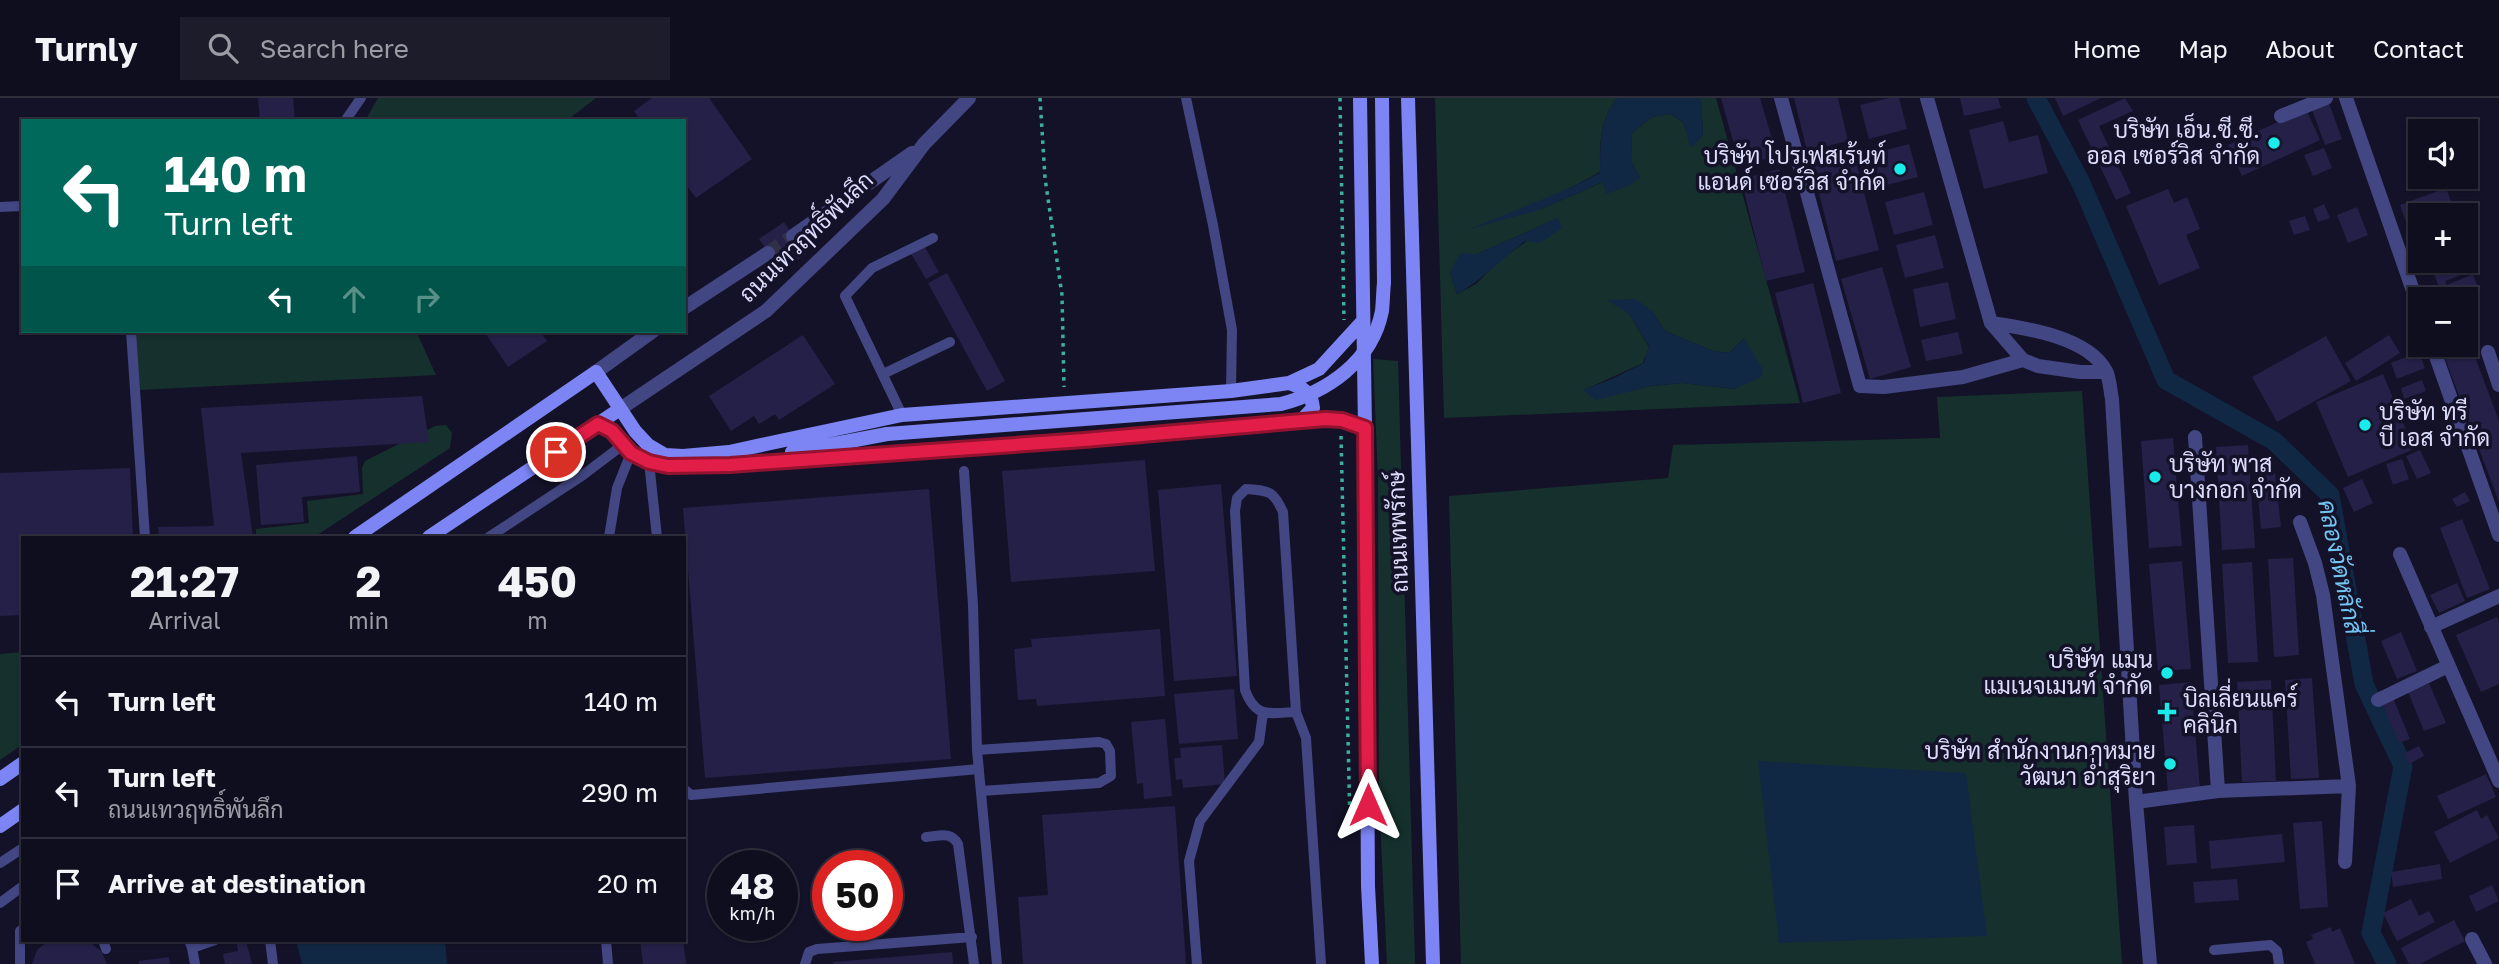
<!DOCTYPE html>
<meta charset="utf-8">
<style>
body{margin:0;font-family:"Golos Text",Sarabun,sans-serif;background:#1d1c2b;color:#f1f3f6;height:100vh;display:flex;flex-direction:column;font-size:26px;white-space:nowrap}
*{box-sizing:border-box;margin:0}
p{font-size:23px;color:#9b9ca4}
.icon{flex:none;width:38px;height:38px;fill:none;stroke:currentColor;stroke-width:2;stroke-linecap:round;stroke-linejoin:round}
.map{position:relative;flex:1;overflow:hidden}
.details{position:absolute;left:21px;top:438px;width:665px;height:406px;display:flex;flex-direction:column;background:#0f0e1e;border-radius:0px;box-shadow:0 2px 5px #0004,0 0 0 2px #2f2e3c}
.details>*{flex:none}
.guide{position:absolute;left:21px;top:21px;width:665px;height:214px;border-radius:0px;box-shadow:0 2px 5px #0004,0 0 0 2px #2f2e3c;background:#00695c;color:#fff;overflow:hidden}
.controls{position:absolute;left:2408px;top:21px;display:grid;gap:14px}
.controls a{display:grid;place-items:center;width:70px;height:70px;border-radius:0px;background:#0f0e1e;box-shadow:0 2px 5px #0004,0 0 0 2px #2f2e3c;font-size:35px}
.speed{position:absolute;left:707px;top:752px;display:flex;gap:14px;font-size:35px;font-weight:700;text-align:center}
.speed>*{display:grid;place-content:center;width:91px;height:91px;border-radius:50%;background:#0f0e1e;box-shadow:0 2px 5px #0004,0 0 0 2px #2f2e3c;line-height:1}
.speed small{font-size:18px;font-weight:400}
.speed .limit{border:10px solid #d22;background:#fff;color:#111}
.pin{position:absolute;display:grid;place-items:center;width:60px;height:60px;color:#fff;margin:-30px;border:4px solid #fff;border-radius:50%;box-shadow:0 2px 7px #0007}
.me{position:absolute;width:77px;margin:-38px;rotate:0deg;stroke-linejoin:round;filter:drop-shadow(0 0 5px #0008)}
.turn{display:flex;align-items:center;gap:24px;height:147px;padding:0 28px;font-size:32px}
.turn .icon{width:91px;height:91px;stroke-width:2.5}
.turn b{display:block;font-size:49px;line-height:60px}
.lanes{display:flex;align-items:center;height:66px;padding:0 28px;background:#0003;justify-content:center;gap:35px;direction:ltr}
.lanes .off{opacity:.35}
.eta{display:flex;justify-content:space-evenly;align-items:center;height:119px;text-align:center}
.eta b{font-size:42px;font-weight:700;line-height:49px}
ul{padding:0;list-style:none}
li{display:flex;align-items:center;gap:21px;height:91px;padding:0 28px;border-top:2px solid #2f2e3c}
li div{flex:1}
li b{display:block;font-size:26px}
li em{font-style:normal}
header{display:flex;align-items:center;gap:42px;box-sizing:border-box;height:98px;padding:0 35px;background:#0f0e1e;border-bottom:2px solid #2f2e3c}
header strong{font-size:33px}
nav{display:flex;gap:38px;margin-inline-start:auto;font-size:24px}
.search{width:490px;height:63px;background:#1d1c2b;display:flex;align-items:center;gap:18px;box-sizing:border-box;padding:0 24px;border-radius:0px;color:#9b9ca4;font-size:26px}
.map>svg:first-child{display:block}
.green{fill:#16312d;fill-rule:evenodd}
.water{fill:#102843}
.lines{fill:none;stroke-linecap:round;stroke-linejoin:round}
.canal{stroke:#102843;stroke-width:19}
.building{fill:#242047}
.street-tunnel{stroke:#323048;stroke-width:14;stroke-dasharray:14 7;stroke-linecap:butt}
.path{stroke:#3bb19d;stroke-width:3.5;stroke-dasharray:3.5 5;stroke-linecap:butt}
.lane{stroke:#424682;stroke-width:10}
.street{stroke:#424682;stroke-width:14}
.secondary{stroke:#7c85f3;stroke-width:14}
.secondary-bridge{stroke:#7c85f3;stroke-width:14}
.route-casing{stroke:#92132f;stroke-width:18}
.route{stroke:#e11d48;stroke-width:12}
.poi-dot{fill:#19ebea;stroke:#141228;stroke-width:2.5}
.labels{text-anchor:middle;stroke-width:7;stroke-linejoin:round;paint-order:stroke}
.poi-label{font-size:23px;fill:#dcdcfc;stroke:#141228;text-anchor:end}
.street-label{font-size:23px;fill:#dcdcfc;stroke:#141228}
.water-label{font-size:24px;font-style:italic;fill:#73c5f3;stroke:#141228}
</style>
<header>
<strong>Turnly</strong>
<div class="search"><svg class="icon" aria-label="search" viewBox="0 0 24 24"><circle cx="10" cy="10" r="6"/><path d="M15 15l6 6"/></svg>Search here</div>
<nav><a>Home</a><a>Map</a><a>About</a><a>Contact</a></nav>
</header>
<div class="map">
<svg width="2499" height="866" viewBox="0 0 2499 866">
<rect width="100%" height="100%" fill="#141228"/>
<path class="green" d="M378,0H596L566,23H365Z
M1435,0H1617C1599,24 1600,45 1600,74L1570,90L1539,112L1603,84L1640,80L1631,63L1632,35L1652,19L1670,16L1683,24L1691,49L1703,37L1701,0H1716L1800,305L1444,320ZM1558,120L1498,164L1476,186L1457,196L1450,174L1477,156ZM1652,213L1665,233L1713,253L1729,255L1744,240L1751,255L1735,291L1682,285L1651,288L1596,301L1584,292L1643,265L1649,249L1629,216Z
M135,233H416L436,277L139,292Z
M1373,261L1398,263L1415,866H1387L1379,701L1378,381Z
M2082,293L2122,866H1461L1449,398L1668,380L1673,347L1940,340L1937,299Z
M446,327L452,335L450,350L314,439H256V431L309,425L307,403L363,396L362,370L365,363L435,328Z
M23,554V646L0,662V556Z"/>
<path class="water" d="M1617,0H1701L1703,37L1691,50L1683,24L1670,16L1652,19L1632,35L1631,63L1640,80L1628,88L1606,96L1603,84L1539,112L1467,132L1570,90L1600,75C1601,45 1598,25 1617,0Z
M1558,120L1562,130L1540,145L1525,143C1502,161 1482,182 1457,196L1450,174L1460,155L1477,156Z
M1636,201L1652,213L1665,233L1713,253L1729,255L1744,240L1763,272L1761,279L1735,291L1682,285L1651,288L1596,302L1583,292L1612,281L1644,265L1649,248L1629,216L1607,202Z
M1758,663L1966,675L1987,838L1779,845Z
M296,842H445L447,866H302Z"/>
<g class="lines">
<path class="canal" d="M2036,0L2081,85L2166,282L2274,343L2330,397L2364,586L2403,668L2371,835L2387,866"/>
</g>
<path class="building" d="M258,0H293L295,23H260Z
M652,0H709L752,61L696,100L684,84V23H641L634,13Z
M1721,0H1760L1777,58L1740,68Z
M1794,0H1838L1848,43L1807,53Z
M1889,0H1899L1907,31L1869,41L1860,7Z
M1960,0H1998L2001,10L1964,18Z
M2055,0H2101L2063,18Z
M2125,0L2133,13L2099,28L2131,95L2116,102L2078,22Z
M2329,5L2342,41L2325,47L2312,12Z
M2306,11L2320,42L2242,78L2228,47Z
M2003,23L2009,44L2038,37L2048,75L1984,91L1969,32Z
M1909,46L1918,79L1879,89L1870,56Z
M2324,50L2332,70L2313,78L2304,57Z
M1854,56L1879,152L1836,163L1812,67Z
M1779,71L1805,174L1766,183L1741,81Z
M2446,90L2456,117H2420V142L2414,125L2407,127L2400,107Z
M2168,91L2174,105L2187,99L2200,131L2186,137L2200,170L2159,187L2126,108Z
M1924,94L1933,127L1894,137L1885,104Z
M2324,106L2330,120L2318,124L2313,111Z
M2357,109L2368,137L2348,145L2337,117Z
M2305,118L2310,132L2294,137L2289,123Z
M784,124L806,156L781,173L759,141Z
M1935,137L1944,170L1905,180L1896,147Z
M2466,143L2477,171L2445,183L2447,187L2473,176L2479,193L2459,201H2455L2454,198L2444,201L2429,164L2466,163Z
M923,146L939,174L926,181L910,154Z
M1882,169L1911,269L1870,281L1841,181Z
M947,175L1005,283L987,293L928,185Z
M1948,184L1956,221L1920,229L1913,191Z
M1813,185L1841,295L1803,305L1775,195Z
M484,233H540L547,243L508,269Z
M1958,234L1963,256L1926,263L1921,242Z
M2466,235L2499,323V404L2440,247H2466Z
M803,237L835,286L779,322L775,316L759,326L754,318L731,333L709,298Z
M2389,237L2400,255L2356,283L2345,265Z
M2326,238L2351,283L2277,324L2252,279Z
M2419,254L2425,270L2397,281L2391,265Z
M2383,276L2414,351L2348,379L2316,304Z
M2422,282L2426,293L2404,301L2401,290Z
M422,298L429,344L241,355L253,439H159L158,429L214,428L201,310Z
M2173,340L2182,448L2149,450L2141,343Z
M2248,347L2255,450L2222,452L2216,349Z
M2420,352L2431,375L2417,381L2406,358Z
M357,358L360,394L302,399L304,424L261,427L256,367Z
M2402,361L2409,381L2393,387L2386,366Z
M1145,362L1155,473L1011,484L1002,373Z
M130,370L133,439H23V517L0,518V375Z
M2275,375L2281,429L2261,431L2256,377Z
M2362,381L2373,405L2354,414L2343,390Z
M1221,386L1237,578L1174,583L1158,392Z
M929,391L951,661L705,680L683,410Z
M2465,394L2470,403L2457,409L2452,401Z
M2462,421L2490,491L2467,500L2440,430Z
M2293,460L2299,557L2274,559L2268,461Z
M2182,463L2191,571L2158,573L2149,466Z
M2252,464L2258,564L2228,565L2222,466Z
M2457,485L2465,503L2439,515L2430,497Z
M2497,519L2499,523V586L2481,594L2456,537Z
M1160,531L1165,598L1037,608L1036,601L1018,602L1014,551L1032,549L1031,541Z
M2401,534L2417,573L2397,581L2381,543Z
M2312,580L2319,680L2291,681L2285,582Z
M2271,582L2276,683L2242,684L2237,584Z
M2191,584L2200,691L2168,694L2159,587Z
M2429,585L2446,625L2424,633L2408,594Z
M1234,591L1238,641L1179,646L1174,596Z
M2393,600L2410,641L2399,645L2382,605Z
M1165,621L1172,698L1144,701L1143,685L1137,686L1131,624Z
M1222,647L1225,686L1183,690L1182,681L1176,682L1174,660H1181L1180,650Z
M2419,648L2424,658L2409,666L2403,656Z
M2486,676L2496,699L2448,721L2437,698Z
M1175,708L1186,866H1023L1018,799L1048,797L1042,717Z
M2477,712L2481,721L2487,717L2499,740L2450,765L2434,734Z
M2322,723L2328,809L2300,811L2293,725Z
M2194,727L2197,765L2167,767L2164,729Z
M2282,736L2285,764L2211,771L2209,743Z
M2440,766L2442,781L2393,789L2391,774Z
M2237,781L2239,802L2195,805L2193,784Z
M2492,787L2499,803L2476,814L2469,798Z
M2411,801L2419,818L2429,813L2435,824L2397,843L2383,815Z
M2454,822L2465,843L2420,866H2409L2401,850Z
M2331,829L2332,834L2340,830L2355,866H2315L2306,844L2313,841L2311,837Z
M49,842H87L102,854L107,866H32L37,852Z
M640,842H683L686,866H643Z
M246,843L252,866H225L223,856L238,853L237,846Z
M952,854L953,866H833V864Z
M169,859L170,866H139V863Z"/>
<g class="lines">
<path class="street-tunnel" d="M768,155L793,138"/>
<path class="path" d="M1040,0L1045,80L1062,197L1064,289
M1340,0L1344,222
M1341,338L1350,726"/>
<path class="lane" d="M1186,0L1213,127L1232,232L1231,293
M345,23L361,0
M0,109L23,108
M131,233L145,439
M883,276L950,244
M902,317L845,198L872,170L933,140
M649,364L657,439
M964,373L973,507L977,652L997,866
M489,439L583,377L624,346
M609,439L617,390L631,355
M1296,614C1269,615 1256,621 1245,592L1235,413L1237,400L1246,391C1269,393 1273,392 1283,414L1296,614L1306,640L1321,866
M977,652L1099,644L1106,646L1110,653L1111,678L1099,685L981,693
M684,691L691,697L979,671
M926,739C939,738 951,733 958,746L974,866
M0,765L23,750
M0,805L23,788
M103,842L106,851
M189,842L192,850L215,842
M270,842L273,866
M606,842L608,866
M192,850L195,866
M2214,852L2270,847L2277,853L2279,866
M20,866V833L23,831
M805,866L809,854L817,851L972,839
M1197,866L1189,763L1200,723L1259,644L1263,615"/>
<path class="street" d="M1781,0L1860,288L1884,289L1963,279L2023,262
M1927,0L1991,225L2023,262L2038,268L2080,274H2106
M2346,0L2420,213
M2281,18L2326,0
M793,138L912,55
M684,210L768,155
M1991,225C2026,230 2088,239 2106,273C2110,281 2110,292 2112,301L2136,704L2150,866
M2432,247L2499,437
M2488,254L2499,287
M596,274L653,233
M620,311L766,213L883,101L924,46L969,0
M2195,339L2218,693
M2300,424L2315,465L2323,497L2349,688L2345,764
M2400,456L2499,683
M2431,529L2499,498
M2378,602L2448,568
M2136,704L2218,693L2349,688
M2472,841L2485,866"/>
<path class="secondary" d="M1360,0L1365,330L1368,788L1372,866
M1408,0L1433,866
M1289,285C1302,289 1312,295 1313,310L1300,324
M598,326L612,333L631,355L649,364L668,368L730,367L1084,342L1325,321L1342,322L1365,330
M792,354L887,336
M355,439L596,274L635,333L648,347L665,357L683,358L729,354L902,317L1231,293L1289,285L1319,271L1363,223
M429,439L620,311
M0,681L23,665
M0,728L23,712"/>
<path class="secondary-bridge" d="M887,336L1281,306C1327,294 1372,264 1382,213C1383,204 1383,194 1384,185L1382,0"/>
</g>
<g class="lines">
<defs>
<path id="route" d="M556,354L598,326L612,333L631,355L649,364L668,368L730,367L1084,342L1325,321L1342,322L1365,330L1368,707"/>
</defs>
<use href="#route" class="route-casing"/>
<use href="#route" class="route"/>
</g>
<g class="poi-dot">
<circle cx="2274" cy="45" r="7"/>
<circle cx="1900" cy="71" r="7"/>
<circle cx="2365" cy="327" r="7"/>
<circle cx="2155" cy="379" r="7"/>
<circle cx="2167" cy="575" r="7"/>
<path d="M2163.5 603.5h7v7h7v7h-7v7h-7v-7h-7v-7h7z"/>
<circle cx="2170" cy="666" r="7"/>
</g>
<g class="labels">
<g class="poi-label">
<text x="2260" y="40">บริษัท เอ็น.ซี.ซี.<tspan x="2260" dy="26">ออล เซอร์วิส จำกัด</tspan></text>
<text x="1886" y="66">บริษัท โปรเฟสเร้นท์<tspan x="1886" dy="26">แอนด์ เซอร์วิส จำกัด</tspan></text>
<text x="2379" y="322" text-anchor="start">บริษัท ทรี<tspan x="2379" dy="26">บี เอส จำกัด</tspan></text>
<text x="2169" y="374" text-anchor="start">บริษัท พาส<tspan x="2169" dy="26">บางกอก จำกัด</tspan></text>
<text x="2153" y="570">บริษัท แมน<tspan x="2153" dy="26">แมเนจเมนท์ จำกัด</tspan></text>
<text x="2183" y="609" text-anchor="start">บิลเลี่ยนแคร์<tspan x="2183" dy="26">คลินิก</tspan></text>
<text x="2156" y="661">บริษัท สำนักงานกฎหมาย<tspan x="2156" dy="26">วัฒนา อ่ำสุริยา</tspan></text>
</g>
<g class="street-label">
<text transform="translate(806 139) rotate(-44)" y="8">ถนนเทวฤทธิ์พันลึก</text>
<text transform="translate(1398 434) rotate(-92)" y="8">ถนนเทพรักษ์</text>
</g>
<g class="water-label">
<text transform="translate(2340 469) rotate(78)" y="8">คลองวัดหลักสี่</text>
</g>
</g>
</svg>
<div class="controls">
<a><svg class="icon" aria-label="sound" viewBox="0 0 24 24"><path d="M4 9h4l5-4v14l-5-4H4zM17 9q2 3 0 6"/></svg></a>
<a>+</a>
<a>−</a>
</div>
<div class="speed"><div>48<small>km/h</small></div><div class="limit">50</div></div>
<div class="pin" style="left:556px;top:354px;background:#d93025"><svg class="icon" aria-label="arrive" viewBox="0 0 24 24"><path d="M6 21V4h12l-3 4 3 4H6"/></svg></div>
<svg class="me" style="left:1368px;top:707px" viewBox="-20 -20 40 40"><path d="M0-17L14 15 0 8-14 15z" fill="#e11d48" stroke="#fff" stroke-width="4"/></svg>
<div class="guide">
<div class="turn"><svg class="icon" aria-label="left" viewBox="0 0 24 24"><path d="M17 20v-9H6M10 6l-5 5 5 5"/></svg><div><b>140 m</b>Turn left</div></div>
<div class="lanes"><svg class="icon" aria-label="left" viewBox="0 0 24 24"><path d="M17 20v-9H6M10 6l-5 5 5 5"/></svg><svg class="icon off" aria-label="ahead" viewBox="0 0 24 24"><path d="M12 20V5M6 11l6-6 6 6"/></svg><svg class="icon off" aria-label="right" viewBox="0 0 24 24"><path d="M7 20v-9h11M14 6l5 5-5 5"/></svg></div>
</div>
<section class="details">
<div class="eta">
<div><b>21:27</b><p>Arrival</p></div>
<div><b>2</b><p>min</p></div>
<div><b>450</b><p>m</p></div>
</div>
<ul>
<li><svg class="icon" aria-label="left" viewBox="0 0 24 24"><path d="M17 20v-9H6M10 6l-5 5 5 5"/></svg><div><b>Turn left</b></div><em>140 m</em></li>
<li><svg class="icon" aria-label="left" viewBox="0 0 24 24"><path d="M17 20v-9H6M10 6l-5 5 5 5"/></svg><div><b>Turn left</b><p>ถนนเทวฤทธิ์พันลึก</p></div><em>290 m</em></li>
<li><svg class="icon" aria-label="arrive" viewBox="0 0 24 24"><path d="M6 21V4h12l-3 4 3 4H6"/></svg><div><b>Arrive at destination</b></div><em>20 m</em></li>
</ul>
</section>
</div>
